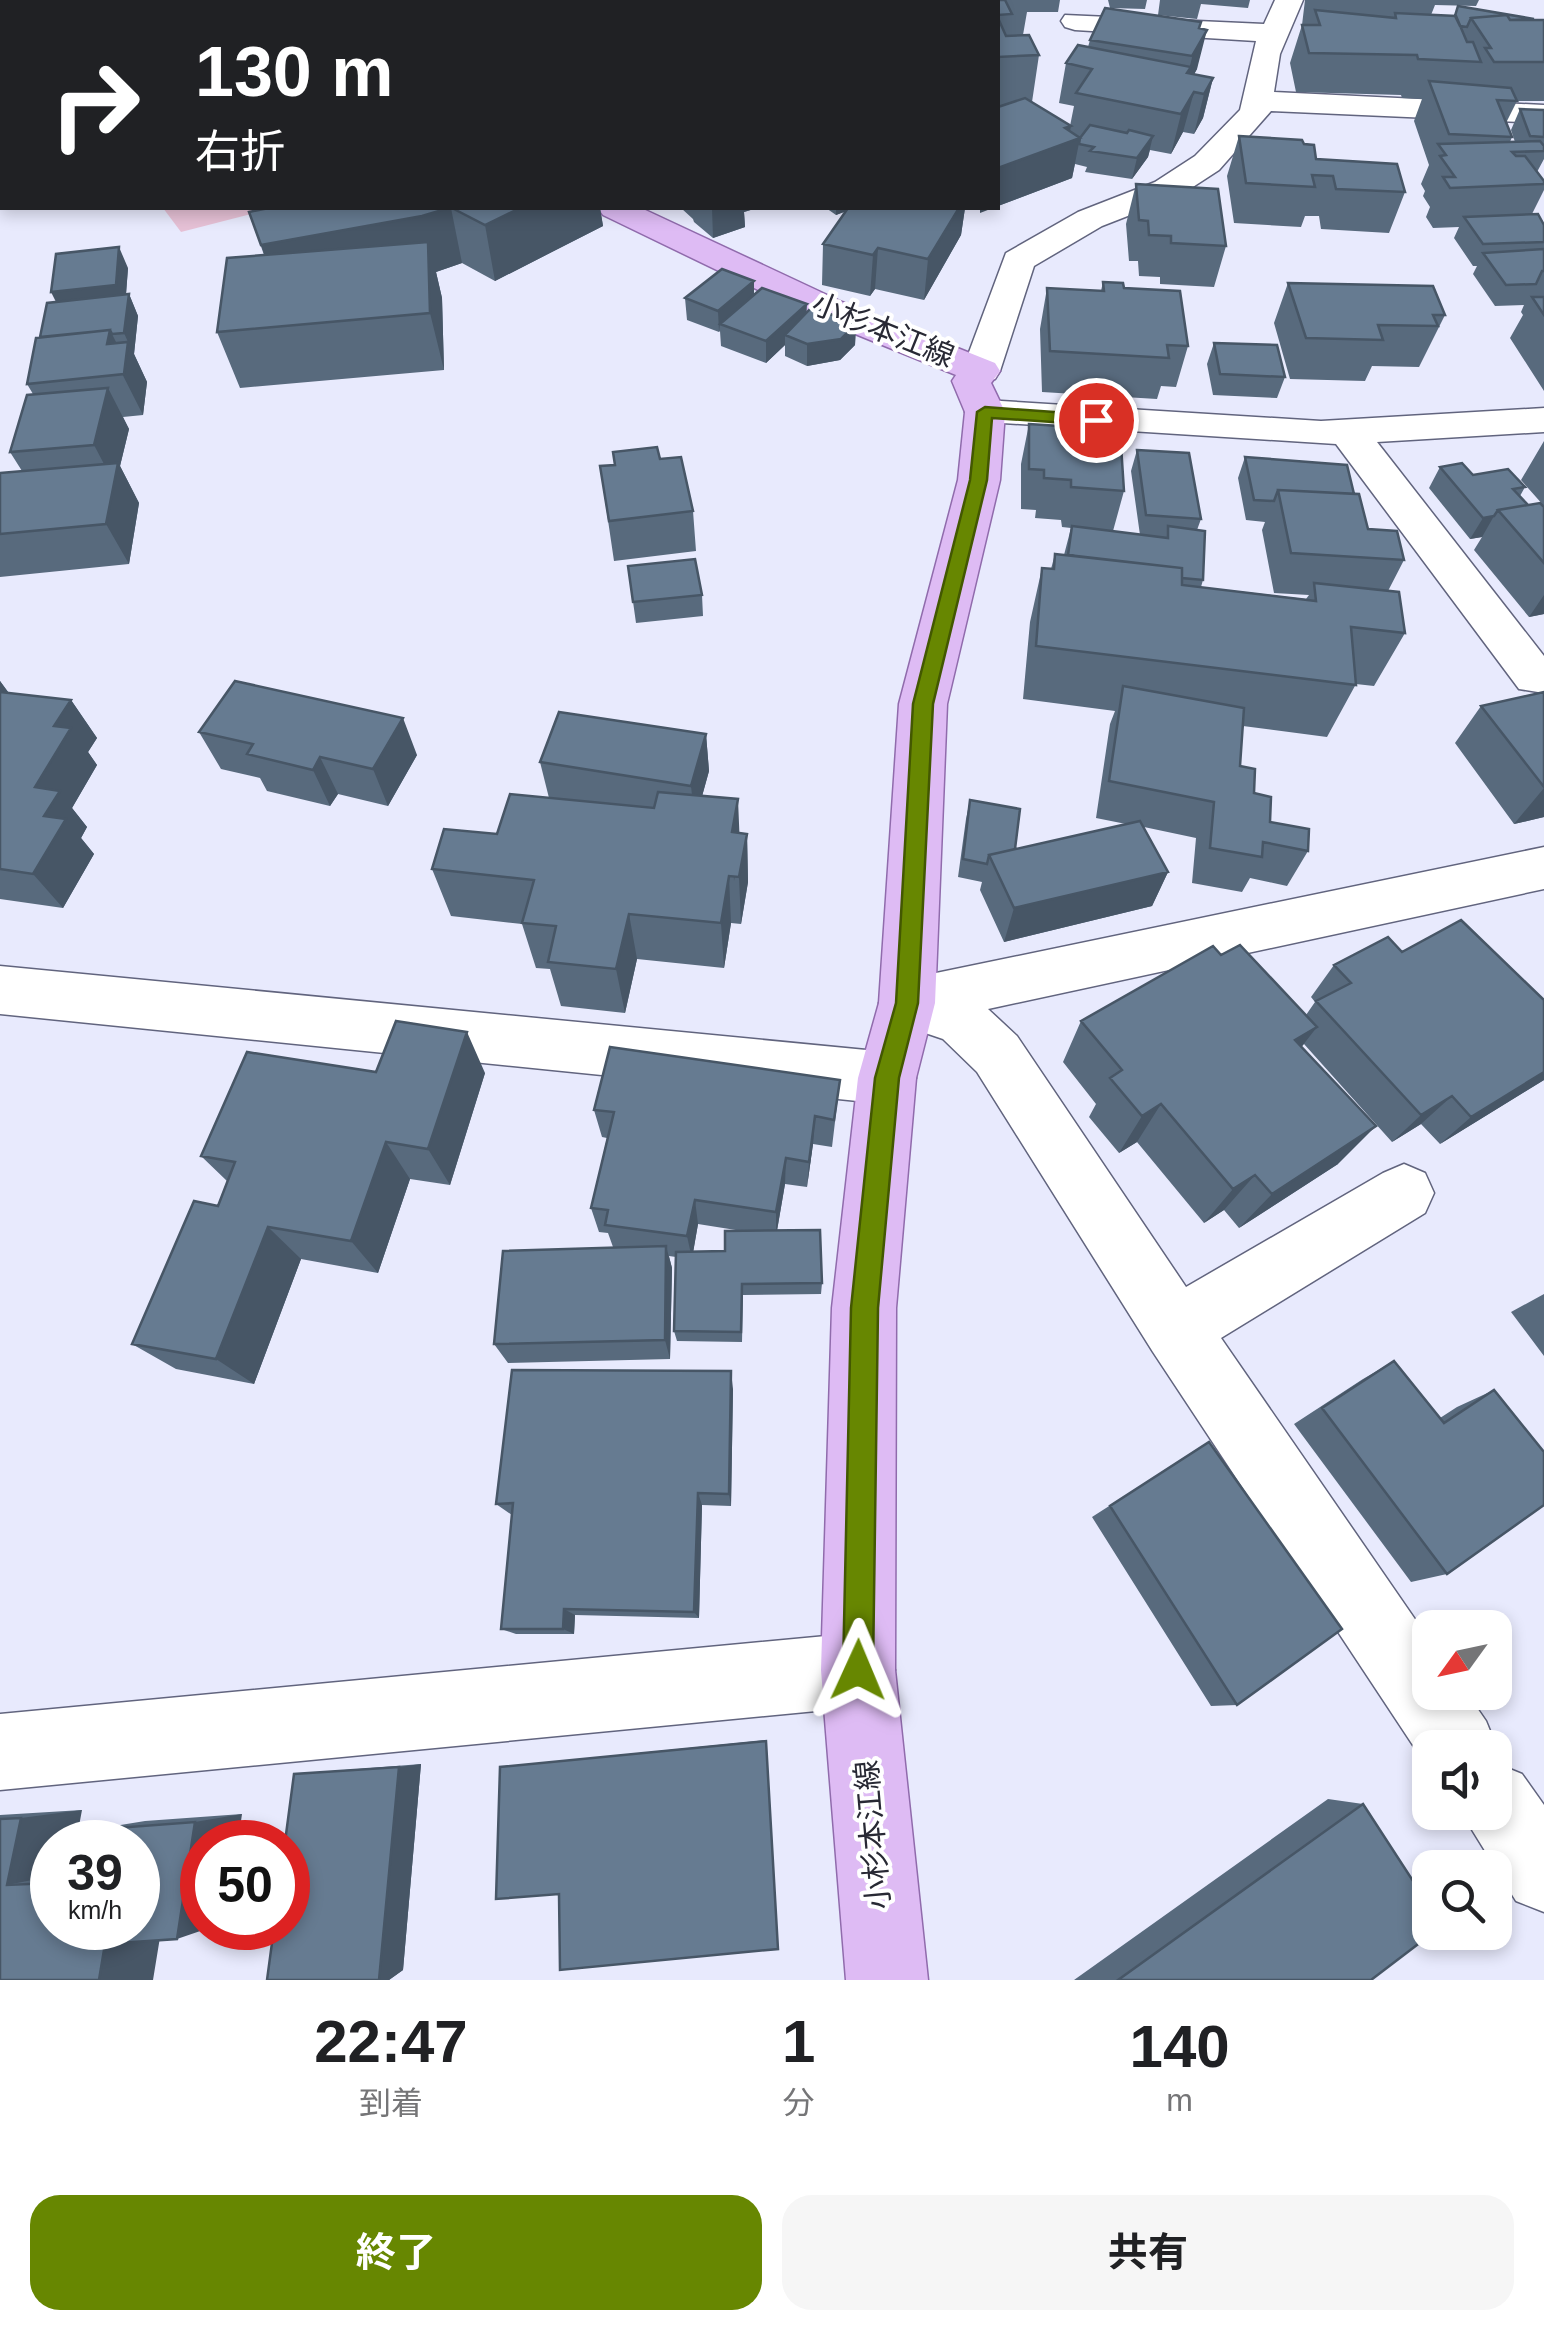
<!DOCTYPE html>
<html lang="ja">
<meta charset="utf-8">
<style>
body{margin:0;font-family:Arial,"Noto Sans JP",sans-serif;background:#f6f6f6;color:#202124;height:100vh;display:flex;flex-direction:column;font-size:38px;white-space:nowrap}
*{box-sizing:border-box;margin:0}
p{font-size:32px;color:#757577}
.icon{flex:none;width:55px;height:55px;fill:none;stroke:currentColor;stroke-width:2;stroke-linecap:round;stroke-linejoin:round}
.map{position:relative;height:1980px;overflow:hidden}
.sheet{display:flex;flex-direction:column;background:#fff;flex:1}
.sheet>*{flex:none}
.hud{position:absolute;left:0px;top:0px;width:1000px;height:210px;box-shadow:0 5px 15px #0003;background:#202124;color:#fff;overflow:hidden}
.needle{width:65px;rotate:237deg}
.tools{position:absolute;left:1412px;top:1610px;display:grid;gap:20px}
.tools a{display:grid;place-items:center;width:100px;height:100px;border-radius:20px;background:#fff;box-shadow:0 5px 15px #0003;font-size:50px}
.speed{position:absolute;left:30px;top:1820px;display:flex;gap:20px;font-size:50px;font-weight:700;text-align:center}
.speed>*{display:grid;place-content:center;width:130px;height:130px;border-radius:50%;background:#fff;box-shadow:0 5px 15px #0003;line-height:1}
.speed small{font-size:25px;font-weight:400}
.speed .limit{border:15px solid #d22;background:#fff;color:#111}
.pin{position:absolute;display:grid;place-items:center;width:85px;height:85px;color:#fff;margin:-42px;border:5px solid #fff;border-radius:50%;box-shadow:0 2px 10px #0007}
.me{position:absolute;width:110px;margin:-55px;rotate:1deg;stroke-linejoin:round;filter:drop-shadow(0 0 8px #0008)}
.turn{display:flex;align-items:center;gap:35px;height:210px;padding:0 30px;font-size:45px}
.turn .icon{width:130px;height:130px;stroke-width:2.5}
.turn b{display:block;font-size:70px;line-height:85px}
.eta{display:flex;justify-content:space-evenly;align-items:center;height:170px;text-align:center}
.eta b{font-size:60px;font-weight:700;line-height:70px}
.action{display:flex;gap:20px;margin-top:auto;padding:20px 30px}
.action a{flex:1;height:115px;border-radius:30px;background:#678701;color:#fff;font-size:40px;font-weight:700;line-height:115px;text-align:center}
.action a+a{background:#f6f6f6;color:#202124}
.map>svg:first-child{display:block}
.green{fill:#e6c1d6}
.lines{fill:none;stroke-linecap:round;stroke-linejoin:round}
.minor-casing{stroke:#61647e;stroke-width:3}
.major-casing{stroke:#906bac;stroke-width:3}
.minor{fill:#fff;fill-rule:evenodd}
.major{fill:#debbf4;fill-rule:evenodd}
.wall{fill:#586a7d;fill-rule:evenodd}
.shaded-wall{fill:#475666}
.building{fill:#667b91;stroke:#475666;stroke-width:2.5}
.route{fill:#678701;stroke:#435801;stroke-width:2.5}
.labels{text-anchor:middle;stroke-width:8;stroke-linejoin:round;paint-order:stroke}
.street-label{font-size:30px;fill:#282934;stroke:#fff}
</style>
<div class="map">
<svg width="1544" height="1980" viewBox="0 0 1544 1980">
<rect width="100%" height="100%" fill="#e8eafd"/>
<path class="green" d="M163,208H275L181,232Z"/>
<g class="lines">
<defs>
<path id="minor" d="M591,0H620L621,2H593Z
M1275,0H1303L1280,54L1274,92L1544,105V123L1271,111L1219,170L1179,196L1102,226L1034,266L1000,371L995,379L981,382L967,379L962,371L1006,253L1078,212L1155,182L1195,156L1240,110L1256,41L1075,30L1065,27L1061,21L1065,15L1264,24Z
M985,400L1321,421L1544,408V432L1377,442L1544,656V693L1519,689L1336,444L971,421L965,412L971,403Z
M1544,847V889L988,1009L1017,1036L1186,1287L1383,1173L1404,1164L1425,1173L1434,1193L1425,1213L1221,1338L1430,1641V1692H1466L1486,1721L1497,1748L1495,1752V1748H1430V1771L1153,1352L977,1072L943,1039L887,1020L879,1003L887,986L907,979Z
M0,966L887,1052L907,1060L916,1078L907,1096L887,1104L0,1014Z
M858,1633L884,1644L895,1670L884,1696L858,1707L0,1790V1714Z
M1495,1763L1522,1774L1544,1805V1912L1516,1901L1461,1812H1495Z"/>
<path id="major" d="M162,0H195L196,2H164Z
M598,208H641L842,302L995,363L1000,371L991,383L1005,412L1000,480L947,704L935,1003L916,1078L896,1308L895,1670L928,1980H846L821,1670L832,1308L858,1078L879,1003L899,704L958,480L965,412L952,381L956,375L816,318L603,215Z"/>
</defs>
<use href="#minor" class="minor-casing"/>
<use href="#major" class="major-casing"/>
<use href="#minor" class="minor"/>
<use href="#major" class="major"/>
</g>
<path class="wall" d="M622,0H767V2H624Z
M781,0H818L786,2H782Z
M880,0H1060L1058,12H1027L1023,35L1039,55L1032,102L1070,126L1074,106L1059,103L1066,63L1088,47L1090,40L1199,29L1197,69L1194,74L1213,78L1203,118L1194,134L1183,132L1171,154L1150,150L1148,157L1132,179L1085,172L1087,167L1075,164L1072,178L998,206V2H880Z
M1108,0H1147L1145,9L1110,8Z
M1160,0H1250L1248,8L1201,4L1197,19L1158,15Z
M1305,0H1479L1476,6L1435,5L1431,15L1454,16L1458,6L1534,20H1544V101H1517L1506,123L1512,137L1510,142H1515L1511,130L1520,109L1544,110V159L1537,172L1544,181V190L1532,214L1544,225V391L1510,338L1523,315L1521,312L1524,305L1495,306L1473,274L1477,266H1473L1454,238L1459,227L1433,228L1426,217L1430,207L1423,196L1425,191L1421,184L1429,165L1414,121L1422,99L1402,98L1401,95L1296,92L1290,63L1302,25Z
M1239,136L1304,144L1316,159L1405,192L1389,233L1321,229L1319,216H1305L1301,227L1234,223L1227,176Z
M1136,184L1226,246L1214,287L1160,284V277L1139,276L1138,261H1129L1126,224Z
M260,208H600L603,226L495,281L462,263L436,272L442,298L444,370L240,388L217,332L264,255L249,212L260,209Z
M681,208H757L744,212L745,227L713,238L694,222L693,219Z
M826,208H965L961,235L924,300L875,289L870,296L822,285L823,244L846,211L836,215Z
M128,268L126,295L129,294L138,316L134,354L147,382L143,415L123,417L129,429L120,466L139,503L129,564L0,577V473L22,471L10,452L33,394L27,384L40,337L56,302Z
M754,281V294L807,312L856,324L855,345L840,360L807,366L785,356V345L766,363L721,346L720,331L719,332L687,320L685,298Z
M1103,282L1124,288L1188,346L1176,387L1161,386L1157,399L1042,392L1040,329L1047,288L1101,291Z
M1288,283L1445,315L1419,367L1372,366L1365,381L1290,379L1274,323Z
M1214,343L1285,377L1277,398L1213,395L1207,364Z
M1029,424L1124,491L1113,531L1140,535L1131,471L1137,450L1201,519L1197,530L1203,580L1201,587L1306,599L1309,595L1274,593L1262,530L1265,522L1246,520L1238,478L1245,457L1354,494L1368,529L1404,560L1388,591L1405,633L1374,686L1356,684L1327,737L1243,726L1240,766L1270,822L1308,851L1287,886L1250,878L1242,892L1192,883L1196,838L1144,827L1168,872L1152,906L1004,942L980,890L982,882L958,877L966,819L970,800L1015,849L1126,824L1096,818L1110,724L1115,711L1023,699L1030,622L1042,568L1051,569L1055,554L1064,555L1071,528L1062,527L1061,520L1035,518L1036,510L1021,509V464Z
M1544,441V506L1521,480Z
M660,459L693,511L696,551L614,561L600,466Z
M1440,467L1525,487L1520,496L1528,505L1544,507V614L1529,617L1474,550L1482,537L1470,539L1429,488Z
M628,566L702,595L703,616L636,623Z
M0,681L9,693L71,700L97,738L88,752L97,765L72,808L87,827L81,838L94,854L63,908L0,899Z
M1544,692V817L1514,824L1455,743L1481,706Z
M199,732L417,755L388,806L338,794L330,806L267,791L260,778L221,769Z
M706,734L709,771L702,796L739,833L747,834L748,882L741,924L731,923L724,968L637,959L625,1013L561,1006L550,969L536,968L522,924L451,916L432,869L497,834L549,798L540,762Z
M1402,952L1544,1000V1080L1440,1144L1421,1124L1392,1142L1304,1044L1301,1047L1338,1164L1239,1228L1224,1210L1204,1223L1137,1142L1119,1153L1089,1117L1096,1104L1063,1062L1081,1021L1221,955L1306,1015L1315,1002L1311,997L1334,965Z
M376,1072L485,1073L450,1185L410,1179L378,1273L301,1259L254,1384L176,1369L132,1344L218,1206L227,1181L201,1156Z
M840,1080L832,1147L813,1144L807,1187L785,1184L777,1231L822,1283L821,1294L743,1295L742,1342L677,1341L674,1331L676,1257L669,1256L672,1268L670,1359L508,1363L494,1344L613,1247L608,1233L599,1232L591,1208L607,1138L602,1137L594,1110ZM698,1224L742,1231L725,1251L693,1252Z
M1544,1294V1356L1511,1312Z
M1394,1361L1440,1418L1457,1407L1494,1390L1447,1574L1411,1582L1294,1424L1363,1379Z
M733,1389L731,1506L702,1505L699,1618L575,1615L574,1634H516L501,1629L512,1515L496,1504Z
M1209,1442L1237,1705L1211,1706L1092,1517Z
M766,1740L778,1949L559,1894L500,1767Z
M421,1764L403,1970L389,1980H267L294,1774Z
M1328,1799L1363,1804L1371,1980H1074Z
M82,1810L52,1842V1928H138L90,1830L145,1821L242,1814L159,1940L0,1980V1815Z"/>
<path class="shaded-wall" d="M19,0H91L90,2H20Z
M261,0H314L315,2H262Z
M321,0H397L398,2H322Z
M755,0H767V2H743Z
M1201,22L1193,54L1207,30L1197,69L1186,89L1178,113Z
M1213,78L1203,118L1194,134L1204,94Z
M1194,92L1183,132L1171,154L1181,114Z
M1071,126L1068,143L1080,138L1072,178L998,206V168Z
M1153,136L1148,157L1132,179L1137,158Z
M451,208L462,263L436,272L442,298L444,370L430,313L281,302L261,245Z
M520,208H600L603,226L495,281L485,225Z
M712,208H757L744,212L745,227L713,238Z
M836,208H855L836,215Z
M959,208H965L961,235L924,300L928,259Z
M980,208H993L980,213Z
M119,247L128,268L125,306L62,314L51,292Z
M878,248L875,289L870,296L873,255Z
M754,281V302L720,324L719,332L718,311Z
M129,294L138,316L134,354L147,382L143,415L107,344L110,330L126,362L128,342L124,333Z
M807,304L806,325L785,335V345L766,363V341Z
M856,324L855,345L840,360L807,366V344Z
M108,388L129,429L120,466L139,503L129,564L106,524L114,483L94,445Z
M1494,516L1482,537L1470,539L1483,518Z
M1544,595V614L1529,617Z
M0,681L10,695L0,709Z
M71,700L97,738L88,752L97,765L72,808L87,827L81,838L94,854L63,908L33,874L44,816L35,787L54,726Z
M403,718L417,755L388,806L373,769Z
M706,734L709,771L695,822L691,786Z
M320,757L338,794L330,806L313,770Z
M1544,788V817L1514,824Z
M738,799L740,848L734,881L732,832Z
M747,834L748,882L741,924L739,877Z
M1168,872L1152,906L1004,942L1014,908Z
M729,876L731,923L724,968L721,923Z
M629,914L637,959L625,1013L616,969Z
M1317,1027L1285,1068L1295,1040Z
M467,1032L485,1073L450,1185L428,1149Z
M1544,1072V1080L1440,1144L1471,1117Z
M1452,1096L1421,1124L1392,1142L1421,1115Z
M1161,1104L1137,1142L1119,1153L1142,1116Z
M815,1116L813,1144L807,1187L809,1162Z
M1376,1126L1338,1164L1239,1228L1272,1194Z
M386,1142L410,1179L378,1273L351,1241Z
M786,1158L785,1184L776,1236V1212Z
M1255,1175L1224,1210L1204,1223L1233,1189Z
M695,1200L698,1224L692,1259L687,1236Z
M268,1227L301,1259L254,1384L216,1359Z
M666,1246L672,1268L670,1359L665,1340Z
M731,1371L733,1389L731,1506L729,1494Z
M698,1493L702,1505L699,1618L694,1612Z
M564,1609L575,1615L574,1634L563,1629Z
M421,1764L403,1970L389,1980H379L399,1767Z
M82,1810L76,1842H52V1876L7,1885L21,1818Z
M242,1814L238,1842H202V1928H209L177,1939L195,1822Z
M162,1925L153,1980H99L105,1944Z"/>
<path class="building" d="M26,0H57V2H5Z
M672,0H755L743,2H674Z
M885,0H1005L1012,14L998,15V2H886Z
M1458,6L1534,19L1510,20L1507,15L1471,18L1467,27L1460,26L1455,16Z
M1105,8L1201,22L1199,28L1207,30L1192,56L1090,40Z
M2,10V28H0V20Z
M1315,10L1396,18L1395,13L1456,16L1467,42H1473L1481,62L1418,59L1417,55L1309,53L1302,25H1320Z
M1507,15L1510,20H1544V62H1494L1485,48H1491L1471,18Z
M998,18L1006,36L1029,35L1039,55L998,57Z
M1078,45L1191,67L1187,73L1213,78L1204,94L1194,92L1181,114L1076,93L1092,69L1066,63Z
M1429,81L1511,88L1517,101L1497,100L1512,137L1449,134Z
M1025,98L1071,126L1065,128L1080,138L998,168V107Z
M1520,109L1544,110V137L1530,136Z
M1090,125L1127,133L1129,130L1153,136L1137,158L1090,151L1094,147L1079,144L1080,138Z
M1239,136L1302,140L1304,144L1314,145L1316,159L1397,164L1405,192L1336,189L1333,176L1312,175L1315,187L1246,183Z
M1540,141L1544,146V151L1512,152L1516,156H1525L1544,181V184L1450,188L1443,177H1455L1440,156L1446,155L1438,144Z
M1136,184L1218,189L1226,246L1171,243V236L1149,235L1148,221L1139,220Z
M269,208H449L422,216L261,245L249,212Z
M452,208H520L485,225Z
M848,208H959L928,259L878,248L873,255L823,244Z
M1538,214L1544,225V242L1483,244L1464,217Z
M428,242L430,313L217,332L227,258Z
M119,247L116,285L51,292L56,254Z
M1544,249V271H1542L1536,284L1506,285L1483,253Z
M722,269L754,281L718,311L685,298Z
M1103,282L1123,283L1124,288L1180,291L1188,346L1167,345L1169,358L1050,351L1047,288L1104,291Z
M1288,283L1433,286L1445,315H1433L1438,326L1378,325L1383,340L1306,338Z
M762,288L807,304L766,341L720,324Z
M129,294L124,333L112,334L110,330L40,337L47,303Z
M1532,297H1544V315Z
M812,307L856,324L841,339L807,344L785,335Z
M110,330L107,344L128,342L124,374L27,384L36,338Z
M1214,343L1277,345L1285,377L1220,374Z
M108,388L94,445L10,452L27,395Z
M1029,424L1120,430L1124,491L1071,487V480L1044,478V470L1029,469Z
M657,447L660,459L681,457L693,511L609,521L600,466L615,465L613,452Z
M1137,450L1189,453L1201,519L1146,515Z
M1245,457L1347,465L1354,494L1278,490L1274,501L1254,500Z
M118,463L106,524L0,534V473Z
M1462,463L1473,475L1508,469L1525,487L1513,489L1528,505L1498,510L1494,516L1483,518L1440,467Z
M1278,490L1359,494L1368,529L1397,531L1404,560L1291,553Z
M1540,503L1544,507V563L1498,510Z
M1072,526L1168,538V526L1205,531L1203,580L1182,578V568L1068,555Z
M1055,554L1182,568V585L1316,601L1314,583L1399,592L1405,633L1351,627L1356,685L1036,646L1042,568L1054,569Z
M695,559L702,595L633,602L628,566Z
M235,681L403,718L373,769L320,757L313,770L247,754L253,744L199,732Z
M1123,686L1244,708L1240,766L1255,769L1254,793L1271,797L1270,822L1309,829L1308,851L1263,842L1262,857L1210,848L1214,802L1109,781Z
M0,692L71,700L54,726L71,728L35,787L60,791L44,816L66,819L33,874L0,869Z
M1544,692V787L1481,706Z
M559,712L706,734L691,786L540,762Z
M658,792L738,799L732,832L747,834L739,877L729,876L721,923L629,914L616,969L548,962L556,926L522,923L534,880L432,869L444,829L497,834L510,794L654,808Z
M970,800L1020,809L1015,849L989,855L987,864L963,859Z
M1140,821L1168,872L1014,908L989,855Z
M1461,920L1544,1000V1072L1471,1117L1452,1096L1421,1115L1316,1001L1351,983L1334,965L1388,937L1402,952Z
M1240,945L1317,1027L1295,1040L1376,1126L1272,1194L1255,1175L1233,1189L1161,1104L1142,1116L1110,1078L1122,1070L1081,1021L1213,946L1221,955Z
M396,1021L467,1032L428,1149L386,1142L351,1241L268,1227L216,1359L132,1344L194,1201L218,1206L235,1162L201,1156L247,1052L376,1072Z
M610,1047L840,1080L834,1120L815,1116L809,1162L786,1158L776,1212L695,1200L687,1236L605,1225L608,1210L591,1208L614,1112L594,1110Z
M820,1230L822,1283L742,1284L741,1332L674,1331L676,1252L725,1251V1231Z
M666,1246L665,1340L494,1344L503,1251Z
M1394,1361L1444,1423L1494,1390L1544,1452V1505L1447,1574L1322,1408Z
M512,1370L731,1371L729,1494L698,1493L694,1612L564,1609L563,1629H501L513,1503L496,1504Z
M1209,1442L1342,1629L1237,1705L1110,1506Z
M766,1741L778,1949L560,1970L559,1894L496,1899L500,1767Z
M399,1767L379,1980H267L274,1928H288V1842H285L294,1774Z
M1363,1804L1430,1907V1932H1434L1371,1980H1118Z
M21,1818L7,1885L52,1883V1928H138V1842H87L90,1830L195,1822L177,1939L105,1944L99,1980H0V1819Z"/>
<path class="route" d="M985,407L1096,415L1104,420L1096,425L992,418L987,480L933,704L918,1003L899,1078L878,1308L873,1670L869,1680L858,1685L847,1680L843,1670L851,1308L875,1078L896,1003L913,704L970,480L977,412Z"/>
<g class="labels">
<g class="street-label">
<text transform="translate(883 330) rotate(22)" y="10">小杉本江線</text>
<text transform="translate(873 1835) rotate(-95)" y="10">小杉本江線</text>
</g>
</g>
</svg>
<div class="tools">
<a><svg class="needle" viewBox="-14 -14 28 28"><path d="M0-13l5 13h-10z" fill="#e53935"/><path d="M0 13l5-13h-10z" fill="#757577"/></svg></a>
<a><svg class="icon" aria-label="sound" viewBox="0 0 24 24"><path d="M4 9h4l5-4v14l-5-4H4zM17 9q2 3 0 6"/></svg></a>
<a><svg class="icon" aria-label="search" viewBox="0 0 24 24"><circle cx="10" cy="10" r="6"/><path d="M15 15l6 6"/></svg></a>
</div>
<div class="speed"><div>39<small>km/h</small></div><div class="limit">50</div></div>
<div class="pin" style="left:1096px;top:420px;background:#d93025"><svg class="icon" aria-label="arrive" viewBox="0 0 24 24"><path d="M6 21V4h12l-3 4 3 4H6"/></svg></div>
<svg class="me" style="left:858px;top:1670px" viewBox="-20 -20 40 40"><path d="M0-17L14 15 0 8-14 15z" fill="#678701" stroke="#fff" stroke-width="4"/></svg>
<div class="hud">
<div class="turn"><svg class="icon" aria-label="right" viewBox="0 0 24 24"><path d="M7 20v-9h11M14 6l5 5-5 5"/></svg><div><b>130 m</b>右折</div></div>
</div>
</div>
<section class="sheet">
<div class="eta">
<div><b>22:47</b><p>到着</p></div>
<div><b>1</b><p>分</p></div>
<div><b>140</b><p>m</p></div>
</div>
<div class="action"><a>終了</a><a>共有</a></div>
</section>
